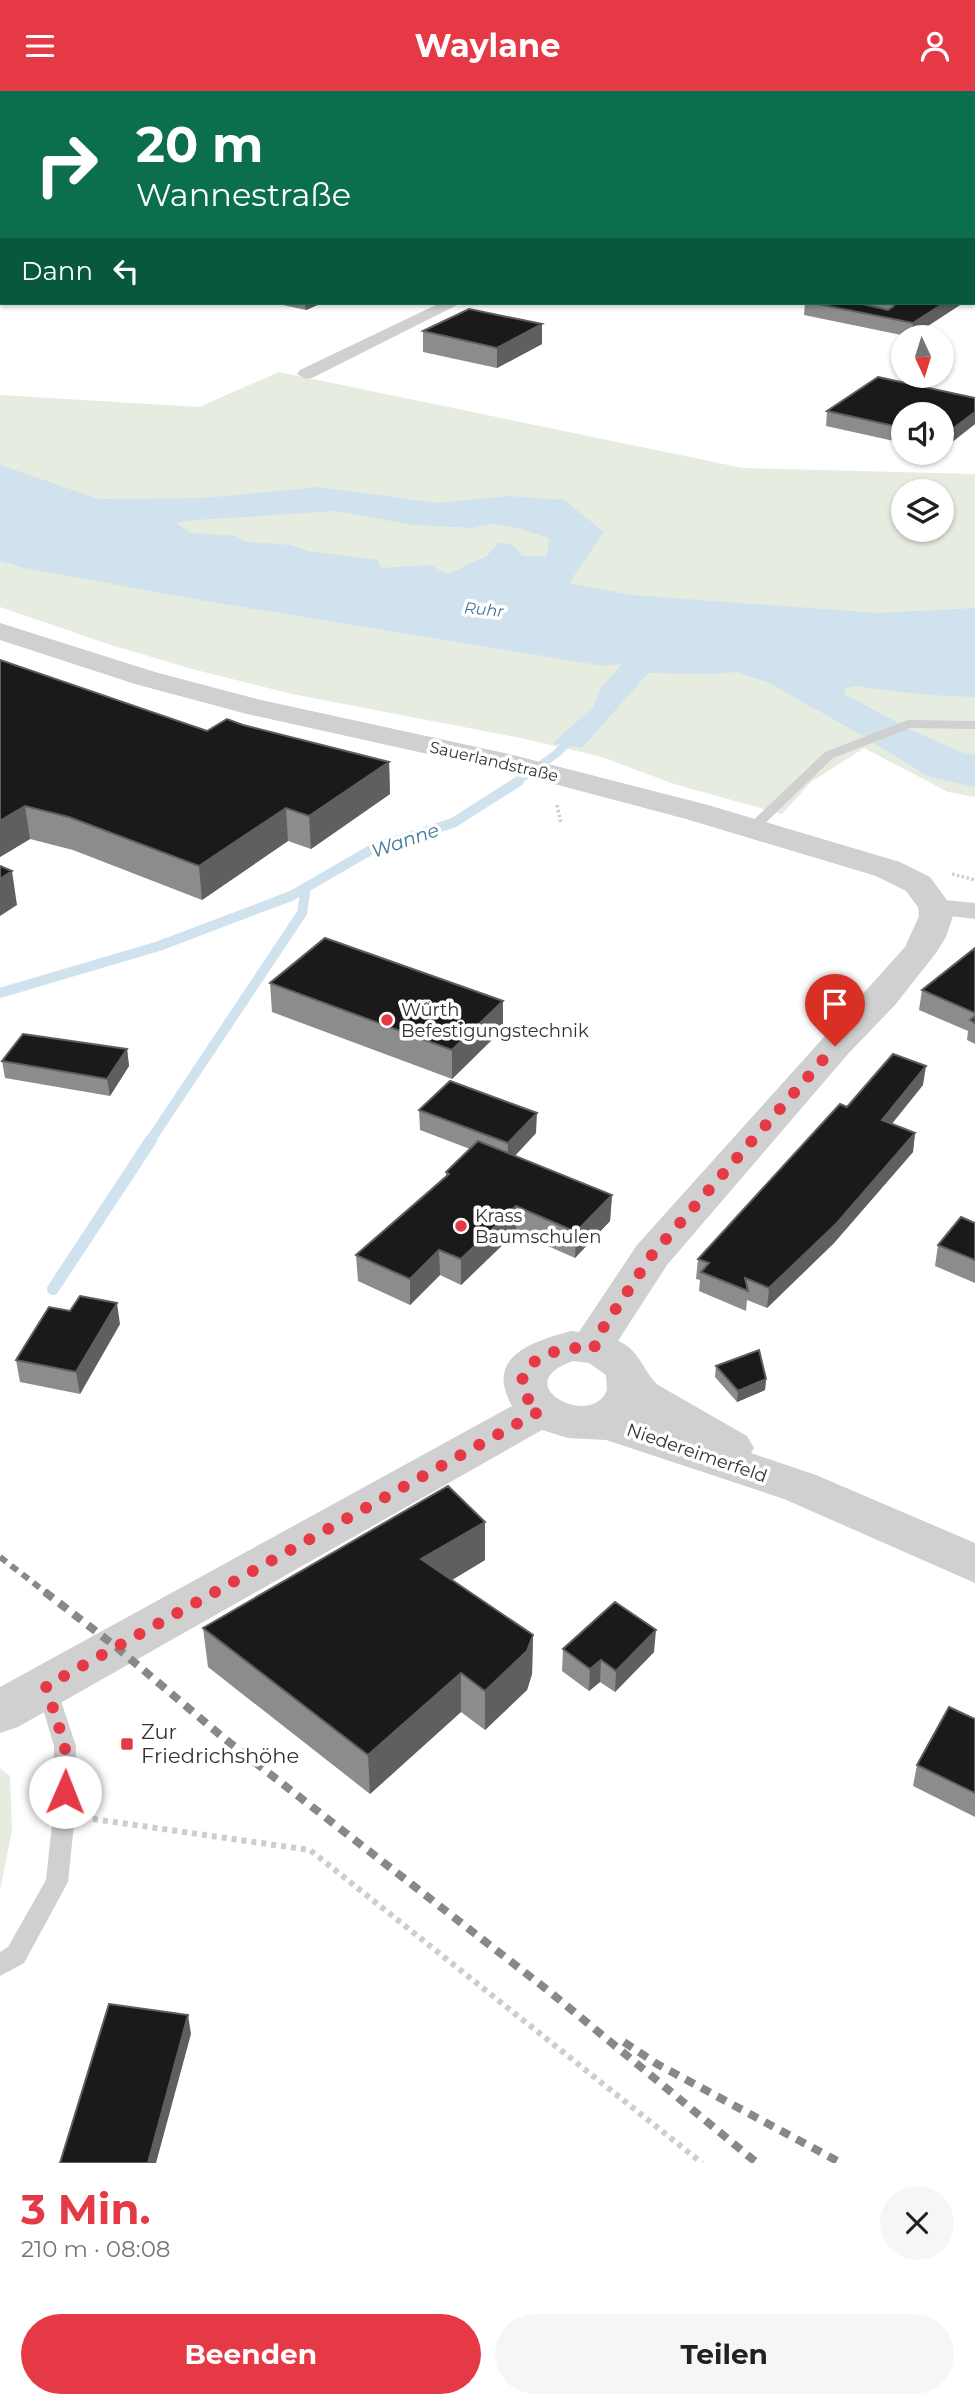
<!DOCTYPE html>
<html lang="de">
<meta charset="utf-8">
<style>
body{margin:0;font-family:Montserrat,sans-serif;background:#f6f6f6;color:#202124;height:100vh;display:flex;flex-direction:column;font-size:26px;white-space:nowrap}
*{box-sizing:border-box;margin:0}
p{font-size:23px;color:#757577}
.icon{flex:none;width:38px;height:38px;fill:none;stroke:currentColor;stroke-width:2;stroke-linecap:round;stroke-linejoin:round}
.map{position:relative;height:2072px;overflow:hidden}
.panel{display:flex;flex-direction:column;background:#fff;flex:1}
.panel>*{flex:none}
.top-card{position:absolute;left:0px;top:0px;width:976px;height:214px;box-shadow:0 2px 5px #0004;background:#0b6e4f;color:#fff;overflow:hidden}
.needle{width:46px;rotate:176deg}
.tools{position:absolute;left:891px;top:234px;display:grid;gap:14px}
.tools a{display:grid;place-items:center;width:63px;height:63px;border-radius:50%;background:#fff;box-shadow:0 2px 5px #0004;font-size:35px}
.pin{position:absolute;display:grid;place-items:center;width:60px;height:60px;color:#fff;margin:-72px -30px;border-radius:50% 50% 50% 0;rotate:-45deg;box-shadow:0 0 7px #0007}
.pin .icon{rotate:45deg}
.me{position:absolute;width:77px;margin:-38px;rotate:1deg;stroke-linejoin:round;filter:drop-shadow(0 0 5px #0008)}
.turn{display:flex;align-items:center;gap:24px;height:147px;padding:0 21px;font-size:32px}
.turn .icon{width:91px;height:91px;stroke-width:2.5}
.turn b{display:block;font-size:49px;line-height:60px}
.then{display:flex;align-items:center;height:66px;padding:0 21px;background:#0003;gap:14px;font-size:26px}
.round{display:grid;place-items:center;flex:none;width:74px;height:74px;border-radius:37px;background:#f6f6f6}
.overview{display:flex;align-items:center;justify-content:space-between;height:119px;padding:0 21px}
h1{font-size:42px;font-weight:700;line-height:52px;color:#e63946}
.cta{display:flex;gap:14px;margin-top:auto;padding:14px 21px}
.cta a{flex:1;height:80px;border-radius:42px;background:#e63946;color:#fff;font-size:28px;font-weight:700;line-height:80px;text-align:center}
.cta a+a{background:#f6f6f6;color:#202124}
header{display:flex;justify-content:space-between;align-items:center;height:91px;padding:0 21px;background:#e63946;color:#fff;font-size:32px;font-weight:700}
.map>svg:first-child{display:block}
.green{fill:#e6ecdf;fill-rule:evenodd}
.water{fill:#cfe2ee;fill-rule:evenodd}
.lines{fill:none;stroke-linecap:round;stroke-linejoin:round}
.stream-far2{stroke:#cfe2ee;stroke-width:8}
.stream-far1{stroke:#cfe2ee;stroke-width:10}
.stream{stroke:#cfe2ee;stroke-width:12}
.path-far1{stroke:#cdcdcd;stroke-width:3.5;stroke-dasharray:2.5 2.5;stroke-linecap:butt}
.path{stroke:#cdcdcd;stroke-width:6;stroke-dasharray:5 5;stroke-linecap:butt}
.service{fill:#d0d0d0;fill-rule:evenodd}
.minor{fill:#d0d0d0;fill-rule:evenodd}
.tertiary{fill:#d0d0d0;fill-rule:evenodd}
.rail-far2{stroke:#888;stroke-width:2.5;stroke-dasharray:3.5 2.5;stroke-linecap:butt}
.rail-far1{stroke:#888;stroke-width:6;stroke-dasharray:8 6;stroke-linecap:butt}
.rail{stroke:#888;stroke-width:8;stroke-dasharray:10 8;stroke-linecap:butt}
.wall{fill:#8c8c8c}
.shaded-wall{fill:#5f5f5f}
.building{fill:#1a1a1a;stroke:#5f5f5f;stroke-width:2}
.route{stroke:#e63946;stroke-width:12;stroke-dasharray:0 21.6}
.poi-dot{fill:#e63946;stroke:#fff;stroke-width:2.5}
.labels{text-anchor:middle;stroke-width:7;stroke-linejoin:round;paint-order:stroke}
.far-water-label{font-size:16px;font-style:italic;fill:#3f7597;stroke:#fff}
.far-street-label{font-size:16px;fill:#333;stroke:#fff}
.poi-label{font-size:18px;fill:#333;stroke:#fff;text-anchor:start}
.street-label{font-size:18px;fill:#333;stroke:#fff}
.water-label{font-size:19px;font-style:italic;fill:#3f7597;stroke:#fff}
.near-poi-label{font-size:21px;fill:#333;stroke:#fff;text-anchor:start}
</style>
<header><svg class="icon" aria-label="menu" viewBox="0 0 24 24"><path d="M4 6h16M4 12h16M4 18h16"/></svg>Waylane<svg class="icon" aria-label="person" viewBox="0 0 24 24"><circle cx="12" cy="8" r="4"/><path d="M4 21q1-7 8-7t8 7"/></svg></header>
<div class="map">
<svg width="975" height="2072" viewBox="0 0 975 2072">
<rect width="100%" height="100%" fill="#fff"/>
<path class="green" d="M279,281L743,377L975,383V706L948,701L864,657L811,691L782,723L674,693L602,666L521,647L292,603L192,578L111,554L0,516V304L199,316ZM903,401H942V439H903Z
M0,1677L10,1685L12,1739L0,1800Z"/>
<path class="water" d="M0,374L99,408L205,407L317,396L438,412L507,405L564,409L604,441L569,492L631,504L878,522L975,517V606L928,604L855,595L846,597L844,603L902,634L867,647L769,592L737,581L715,583L648,582L582,657L553,652L593,616L600,598L622,573L604,575L194,508L25,477L0,470ZM336,420L413,434L473,437L491,433L517,437L549,447L547,465H523L511,453L498,452L487,465L448,483L430,474L381,477L378,469L308,460L291,454L245,451L236,445L191,442L176,432L196,429Z
M904,636L961,661L975,664V696L927,685L869,649Z"/>
<g class="lines">
<path class="stream-far2" d="M517,691L556,663L574,646"/>
<path class="stream-far1" d="M0,902L159,855L291,805L376,756L453,732L519,690
M150,1050L302,822L306,796"/>
<path class="stream" d="M53,1198L151,1049"/>
<path class="path-far1" d="M557,714L561,733
M952,783L975,789"/>
<path class="path" d="M93,1728L310,1759L702,2072"/>
<path class="service" d="M557,0H564L555,2Z
M908,629L975,630V638L910,637L833,667L756,741H746L744,738L825,661Z
M47,1589L54,1592L57,1598L76,1655L75,1724L68,1791L24,1872L0,1885V1861L8,1856L46,1789L53,1724L54,1655L37,1598L40,1592Z"/>
<path class="minor" d="M440,212H461L312,287L306,288L297,283L300,279Z
M935,808L975,812V828L925,822L921,816L925,810Z"/>
<path class="tertiary" d="M0,532L155,581L261,609L513,664L708,714L900,771L930,786L952,816L953,825L946,846L936,862L895,914L848,963L667,1174L618,1250C640,1259 642,1279 658,1294L747,1345L754,1357L751,1362L816,1384L975,1452V1492L784,1408L606,1349L568,1347L542,1339L18,1636L0,1642V1596L512,1315C484,1265 532,1251 571,1240L579,1241L637,1154L905,856L919,825L918,816L906,800L876,785L686,728L509,681L247,623L135,593L0,549ZM573,1270L589,1272L606,1284L607,1299C592,1339 505,1294 573,1270Z"/>
<path class="rail-far2" d="M761,0L771,2"/>
<path class="rail-far1" d="M0,1466L48,1503"/>
<path class="rail" d="M45,1501L115,1555L225,1648L550,1901L757,2072
M624,1951L657,1973L841,2072"/>
</g>
<path class="wall" d="M2,97V148H0V98Z
M274,212H322L306,219Z
M805,212H963L911,246L804,224Z
M423,240L542,253L497,277L423,261Z
M878,286L975,307V333L942,359V324H903V352L826,335L827,320Z
M0,569L207,640L243,634L389,671L390,703L311,758L288,750L202,809L73,759L30,748L0,766Z
M975,857V953L967,949L968,940L919,919L922,899Z
M270,892L503,938L452,988L272,921Z
M127,958L129,975L110,1005L5,987L2,970Z
M923,994L892,1033L915,1042L913,1061L834,1152L767,1217L747,1209L746,1220L699,1200L700,1189L696,1188L698,1168Z
M419,1019L536,1042L515,1065L612,1104L610,1130L575,1167L516,1141L461,1194L440,1184L410,1214L358,1190L356,1164L446,1086V1081L470,1058L420,1039Z
M975,1132V1192L935,1175L938,1154Z
M120,1233L80,1303L20,1291L16,1269Z
M716,1275L766,1288L765,1299L737,1311L715,1286Z
M485,1431V1469L452,1489L533,1544L532,1583L527,1599L485,1639L461,1621L370,1703L208,1576L203,1537Z
M563,1558L654,1561L615,1601L600,1591L589,1600L562,1580Z
M975,1628V1726L913,1695L917,1674Z"/>
<path class="shaded-wall" d="M0,66H2V86L0,87Z
M305,212H322L306,219Z
M944,212H963L911,246L913,232Z
M542,233V253L497,277V257Z
M975,321V333L942,359V346Z
M389,671L390,703L311,758L309,725Z
M25,715L30,748L0,766V730Z
M286,717L288,750L202,809L199,775Z
M12,780L17,814L0,825V788Z
M503,910V938L452,988V959Z
M127,958L129,975L110,1005L107,988Z
M926,975L923,994L879,1048L882,1029Z
M537,1022L536,1042L507,1073L508,1052Z
M915,1042L913,1061L834,1152L767,1217L769,1197Z
M612,1104L610,1130L575,1167L576,1141Z
M516,1115V1141L461,1194V1168Z
M439,1159L440,1184L410,1214V1188Z
M117,1212L120,1233L80,1303L76,1281Z
M766,1288L765,1299L737,1311L738,1300Z
M485,1431V1469L422,1507L421,1468Z
M656,1539L654,1561L615,1601L616,1580Z
M533,1544L532,1583L527,1599L485,1639V1600Z
M601,1569L600,1591L589,1600L590,1578Z
M461,1582V1621L370,1703L368,1664Z
M188,1924L191,1943L156,2072H148Z"/>
<path class="building" d="M0,4H2V66H0V41H1V33H0Z
M1,97H2V128H0V98Z
M813,212H858L888,219L894,215L893,212H944L913,232Z
M469,218L542,233L497,257L423,240Z
M878,286L975,307V321L942,346V324H903V337L827,320Z
M0,569L207,640L227,628L243,634L389,671L309,725L286,717L199,775L69,726L25,715L0,730Z
M0,775L12,780L0,788Z
M325,847L503,910L452,959L270,892Z
M975,857V922L922,899Z
M975,925V932L970,929Z
M23,943L127,958L107,988L2,970Z
M893,963L926,975L882,1029L915,1042L837,1132L769,1197L745,1187L748,1200L701,1181L709,1172L698,1168L840,1013L847,1016Z
M450,990L537,1022L508,1052L419,1019Z
M478,1050L612,1104L576,1141L516,1115L461,1168L439,1159L410,1188L356,1164L449,1083L446,1081Z
M961,1126L975,1132V1169L938,1154Z
M80,1205L117,1212L76,1281L16,1269L49,1216L70,1220Z
M759,1259L766,1288L738,1300L716,1275Z
M448,1395L485,1431L421,1468L533,1544L527,1560L485,1600L461,1582L368,1664L203,1537Z
M615,1511L656,1539L616,1580L601,1569L590,1578L563,1558Z
M949,1616L975,1628V1702L917,1674Z
M109,1913L188,1924L148,2072H60Z"/>
<g class="lines">
<path class="route" d="M65,1701V1655L46,1595L540,1320C491,1281 554,1250 594,1258L597,1246L652,1164L835,955"/>
</g>
<g class="poi-dot">
<circle cx="387" cy="929" r="7"/>
<circle cx="461" cy="1135" r="7"/>
<rect x="120" y="1646" width="14" height="14" rx="3.5"/>
</g>
<g class="labels">
<g class="far-water-label">
<text transform="translate(484 518) rotate(6)" y="6">Ruhr</text>
</g>
<g class="far-street-label">
<text transform="translate(494 670) rotate(13)" y="6">Sauerlandstraße</text>
</g>
<g class="poi-label">
<text x="401" y="925">Würth<tspan x="401" dy="21">Befestigungstechnik</tspan></text>
<text x="475" y="1131">Krass<tspan x="475" dy="21">Baumschulen</tspan></text>
</g>
<g class="street-label">
<text transform="translate(697 1362) rotate(19)" y="6">Niedereimerfeld</text>
</g>
<g class="water-label">
<text transform="translate(405 749) rotate(-19)" y="7">Wanne</text>
</g>
<g class="near-poi-label">
<text x="141" y="1648">Zur<tspan x="141" dy="24">Friedrichshöhe</tspan></text>
</g>
</g>
</svg>
<div class="tools">
<a><svg class="needle" viewBox="-14 -14 28 28"><path d="M0-13l5 13h-10z" fill="#e53935"/><path d="M0 13l5-13h-10z" fill="#757577"/></svg></a>
<a><svg class="icon" aria-label="sound" viewBox="0 0 24 24"><path d="M4 9h4l5-4v14l-5-4H4zM17 9q2 3 0 6"/></svg></a>
<a><svg class="icon" aria-label="layers" viewBox="0 0 24 24"><path d="M12 4l9 5-9 5-9-5zM3 14l9 5 9-5"/></svg></a>
</div>
<div class="pin" style="left:835px;top:955px;background:#d93025"><svg class="icon" aria-label="arrive" viewBox="0 0 24 24"><path d="M6 21V4h12l-3 4 3 4H6"/></svg></div>
<svg class="me" style="left:65px;top:1701px" viewBox="-20 -20 40 40"><circle r="19" fill="#fff"/><path d="M0-13L10 11 0 6-10 11z" fill="#e63946"/></svg>
<div class="top-card">
<div class="turn"><svg class="icon" aria-label="right" viewBox="0 0 24 24"><path d="M7 20v-9h11M14 6l5 5-5 5"/></svg><div><b>20 m</b>Wannestraße</div></div>
<div class="then">Dann<svg class="icon" aria-label="left" viewBox="0 0 24 24"><path d="M17 20v-9H6M10 6l-5 5 5 5"/></svg></div>
</div>
</div>
<section class="panel">
<div class="overview"><div><h1>3 Min.</h1><p>210 m · 08:08</p></div><a class="round"><svg class="icon" aria-label="close" viewBox="0 0 24 24"><path d="M6 6l12 12M18 6L6 18"/></svg></a></div>
<div class="cta"><a>Beenden</a><a>Teilen</a></div>
</section>
